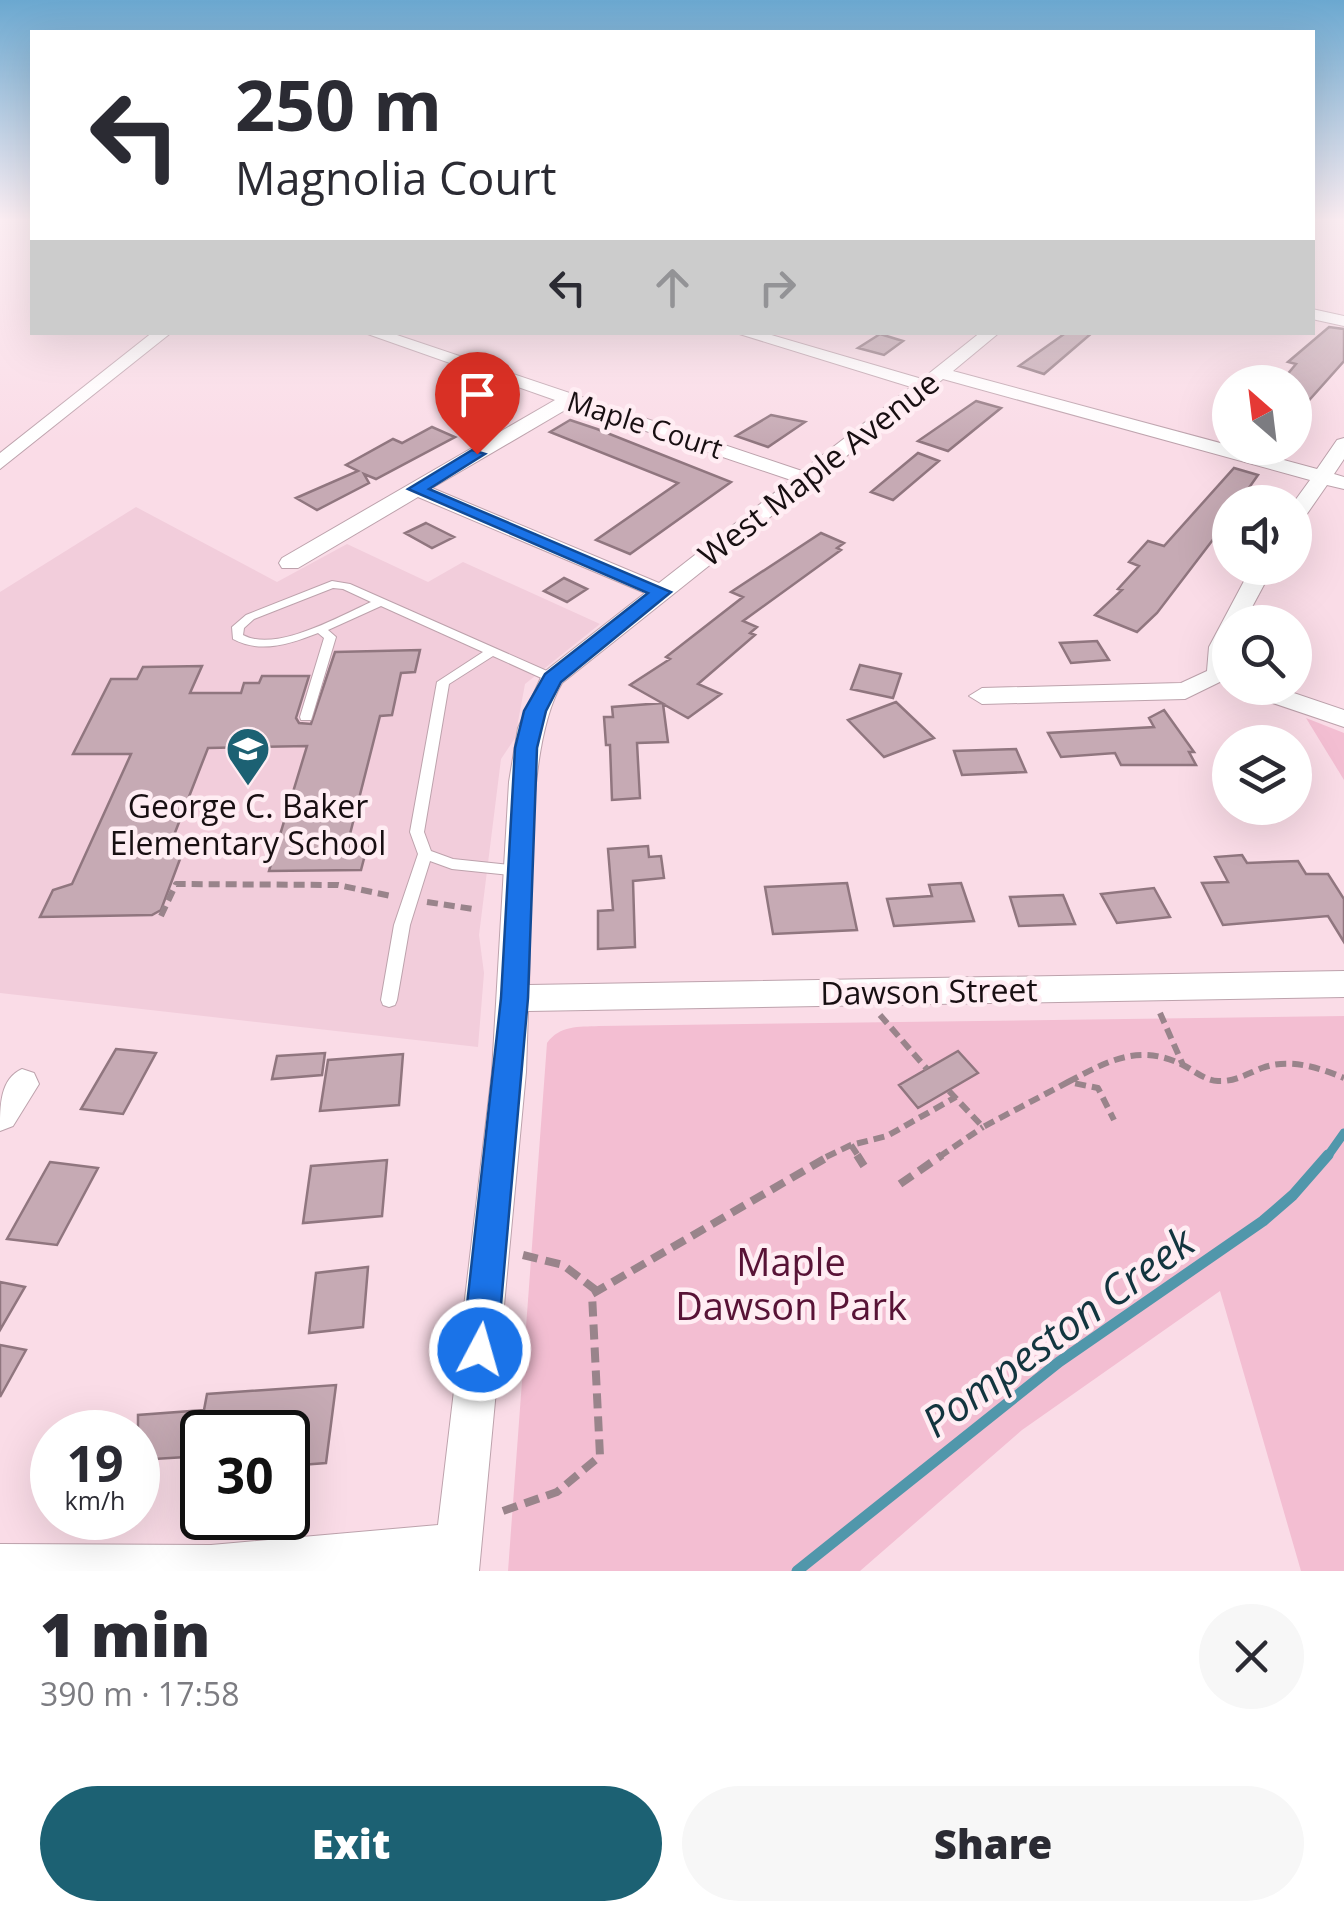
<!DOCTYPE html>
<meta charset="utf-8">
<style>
body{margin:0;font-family:"Open Sans",sans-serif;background:#f7f7f7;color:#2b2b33;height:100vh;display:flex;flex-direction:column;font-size:38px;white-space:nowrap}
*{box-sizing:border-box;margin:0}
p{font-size:32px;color:#7c7c81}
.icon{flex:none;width:55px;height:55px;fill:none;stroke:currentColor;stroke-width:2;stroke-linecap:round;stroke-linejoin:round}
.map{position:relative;height:1571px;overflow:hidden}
.details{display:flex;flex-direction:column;background:#fff;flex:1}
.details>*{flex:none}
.banner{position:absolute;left:30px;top:30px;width:1285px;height:305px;border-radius:0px;box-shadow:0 10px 40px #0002;background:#fff;color:#2b2b33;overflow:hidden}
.needle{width:65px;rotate:332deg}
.fabs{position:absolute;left:1212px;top:365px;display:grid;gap:20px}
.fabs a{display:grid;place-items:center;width:100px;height:100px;border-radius:50%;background:#fff;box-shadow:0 10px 40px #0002;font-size:50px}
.speed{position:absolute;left:30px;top:1410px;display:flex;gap:20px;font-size:50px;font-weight:700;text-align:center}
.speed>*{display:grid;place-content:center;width:130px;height:130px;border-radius:50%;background:#fff;box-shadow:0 10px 40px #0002;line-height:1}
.speed small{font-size:25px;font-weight:400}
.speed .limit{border:5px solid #111;border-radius:15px;background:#fff;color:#111}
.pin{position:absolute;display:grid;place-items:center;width:85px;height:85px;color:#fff;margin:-102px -42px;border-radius:50% 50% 50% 0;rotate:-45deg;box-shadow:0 0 10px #0007}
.pin .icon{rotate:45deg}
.me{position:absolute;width:110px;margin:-55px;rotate:6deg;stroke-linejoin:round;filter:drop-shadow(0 0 8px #0008)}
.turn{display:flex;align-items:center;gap:35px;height:210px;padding:0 40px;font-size:45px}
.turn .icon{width:130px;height:130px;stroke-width:2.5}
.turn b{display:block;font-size:70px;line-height:85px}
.lanes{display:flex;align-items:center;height:95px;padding:0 40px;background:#0003;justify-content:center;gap:50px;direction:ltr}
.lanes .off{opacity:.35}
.round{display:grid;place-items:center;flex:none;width:105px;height:105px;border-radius:52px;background:#f7f7f7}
.headline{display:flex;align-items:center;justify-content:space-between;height:170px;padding:0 40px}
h1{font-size:60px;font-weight:800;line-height:75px}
.action{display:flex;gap:20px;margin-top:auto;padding:20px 40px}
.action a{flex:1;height:115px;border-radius:60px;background:#1c6173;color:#fff;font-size:40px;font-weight:800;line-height:115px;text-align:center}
.action a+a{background:#f7f7f7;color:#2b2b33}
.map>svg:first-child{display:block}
.built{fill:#f2cddb}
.green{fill:#f3bed2}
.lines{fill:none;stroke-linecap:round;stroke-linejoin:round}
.stream-far1{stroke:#5197ab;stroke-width:9}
.stream{stroke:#5197ab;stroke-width:11}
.building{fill:#c6aab4;stroke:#90767f;stroke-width:2.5}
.service-casing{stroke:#bda2ac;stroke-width:2}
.minor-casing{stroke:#bda2ac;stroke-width:2}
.path-far1{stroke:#99848b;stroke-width:6;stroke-dasharray:11 6;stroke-linecap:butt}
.path{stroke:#99848b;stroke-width:8;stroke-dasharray:15 8;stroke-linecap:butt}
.service{fill:#fff;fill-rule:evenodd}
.minor{fill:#fff;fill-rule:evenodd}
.route{fill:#1a73e8;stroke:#114b97;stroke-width:2.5}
.labels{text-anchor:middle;stroke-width:9;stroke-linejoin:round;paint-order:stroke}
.far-street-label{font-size:28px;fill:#180f12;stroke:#ffedf3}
.street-label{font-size:32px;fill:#180f12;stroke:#ffedf3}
.poi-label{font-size:32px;fill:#180f12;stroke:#ffedf3}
.near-park-label{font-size:38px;fill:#581336;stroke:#ffedf3}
.near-water-label{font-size:42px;font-style:italic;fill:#13353f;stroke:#ffedf3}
</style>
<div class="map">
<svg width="1344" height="1571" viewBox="0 0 1344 1571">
<rect width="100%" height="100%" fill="#fadce7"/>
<path class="built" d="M136,507L277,582L347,544L428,582L463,562L600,624L525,684L515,738L501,759L479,935L484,973L478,1047L0,993V592Z"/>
<path class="green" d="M1306,718L1344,733V780Z
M1344,1016V1571H1301L1220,1291L1022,1430L860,1571H508L547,1043C560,1025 578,1027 599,1026Z"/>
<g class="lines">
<path class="stream-far1" d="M1327,1157L1344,1133"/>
<path class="stream" d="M797,1571L1059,1362L1263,1221L1293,1195L1328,1155"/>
</g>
<path class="building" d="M1329,327L1344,329V361L1295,416V382H1281L1296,364L1288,362Z
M1067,332H1093L1044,374L1019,366Z
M880,334L903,341L884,355L858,348Z
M976,401L1001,408L948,451L918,441Z
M771,415L805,422L768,447L736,436Z
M570,420L597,429L731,482L630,554L596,540L678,483L550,432Z
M432,427L455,437L376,479L364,474L369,483L317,510L296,498L358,471L346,465L393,439L402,443Z
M918,453L939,461L893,500L871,492Z
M1234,468L1258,475L1239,502H1230V515L1218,533L1157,613L1137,632L1095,615L1122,590L1118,589L1139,566L1129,562L1148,541L1164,546Z
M426,523L454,537L432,548L405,533Z
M821,533L844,543L837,548L841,550L743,621L757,627L750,633L755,635L698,684L721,694L688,718L663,704L668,742L637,743L640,798L612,800L610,745H606L604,717H613L612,707L662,703L630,685L670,659L666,657L743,597L731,592Z
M564,578L587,589L567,602L544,591Z
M1097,641L1109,660L1071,663L1060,643Z
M420,650L415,672L401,673L392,715L380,716L348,842H352L350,847H367L361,870L269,871L307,746L208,748L169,848L180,859L161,910L152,915L40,917L53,890L72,884L131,754H73L111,679H137L143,667L202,666L190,693H241L244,683H259L262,676H309L296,718L299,723L311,724L335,652Z
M860,665L901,674L893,698L851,689Z
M896,702L934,738L884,757L848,720Z
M1164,710L1194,752H1189L1196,765H1121L1115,753L1061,757L1048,733L1154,727L1149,718Z
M1016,749L1026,772L962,775L954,751Z
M648,846L649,857L661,856L664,878L633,881L635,947L598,949V911L613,910L608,849Z
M1242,855L1247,863L1298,861L1306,874H1328L1344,899V942L1328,916L1223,925L1202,883L1228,882L1215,857Z
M847,883L857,930L773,934L765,887Z
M961,883L974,921L894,926L887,899L932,896L929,885Z
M1154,888L1170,917L1117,923L1101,894Z
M1063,895L1075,924L1019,926L1010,897Z
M116,1049L156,1053L123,1114L81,1109Z
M958,1051L978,1073L918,1108L899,1085Z
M325,1053L322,1075L272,1079L277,1056Z
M403,1054L399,1105L320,1111L328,1060Z
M387,1160L382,1216L303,1223L311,1166Z
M50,1162L98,1168L57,1245L7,1239Z
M368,1267L363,1327L309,1333L316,1273Z
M0,1282L25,1287L0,1330Z
M0,1345L26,1350L0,1397Z
M336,1385L326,1463L288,1466V1432H202V1456L138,1460V1415L204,1410L207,1394Z"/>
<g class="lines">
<defs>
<path id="service" d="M332,581L350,584L556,675L558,678L552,682L548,681L493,656L449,684L424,832L431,851L453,859L519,866L524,867L526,871L524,875L519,876L452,869L430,861L410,925L397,1000L395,1005L389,1007L383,1005L381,1000L394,925L418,854L410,832L437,682L483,652L381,606L328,630L336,637L312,717L311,720H301L300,717L324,638L318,633C290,644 260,654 233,639L232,627L246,615ZM333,588L343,589L371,602C340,616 276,653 243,635L244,628L254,619Z"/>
<path id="minor" d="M1312,309L1344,316V326L1312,319Z
M153,332H172L0,469V453Z
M362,332H388L802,471L911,387L733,332H761L922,379L981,332H1000L953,371L1317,469L1337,440L1344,438V459L1334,474L1344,477V489L1327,485L1302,521L1295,523L1294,502L1310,480L943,379L562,683C524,747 532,906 529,985L1344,971V997L528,1011L526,1072L479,1571H0V1544L211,1545L438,1525L492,1072L509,782L518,728L543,673L645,593L418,497L298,568H282L279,563L282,558L555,400ZM572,406L791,480L659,583L432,488Z
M1251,568H1273L1244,622H1230V677L1185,699L982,704L969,696L982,688L1181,683L1207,671L1209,647Z
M1242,688H1279L1344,710V727L1246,694Z
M22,1069L34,1073L39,1084L13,1126L0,1131C0,1105 0,1079 22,1069Z"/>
</defs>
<use href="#service" class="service-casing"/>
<use href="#minor" class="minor-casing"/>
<path class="path-far1" d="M427,902L473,909
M161,916L176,884L338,885L391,896
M1160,1013L1183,1065
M880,1015L927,1069
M1068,1082C1108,1061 1139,1043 1183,1065C1195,1071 1204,1080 1218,1081C1234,1082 1247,1074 1262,1068C1289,1058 1318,1067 1344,1078
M949,1091L983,1127L1068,1082L1098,1088L1114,1120
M851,1145L859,1157
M826,1157L851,1145L887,1136L956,1097
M939,1157L983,1127"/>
<path class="path" d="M857,1155L864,1166
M900,1184L942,1155
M523,1255L563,1265L597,1291
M503,1511L557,1492L600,1456L592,1294L831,1155"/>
<use href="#service" class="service"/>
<use href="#minor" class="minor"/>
</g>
<linearGradient id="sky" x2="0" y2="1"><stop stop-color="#6ba8d0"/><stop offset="0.5" stop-color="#fdeff4"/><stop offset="1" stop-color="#fdeff4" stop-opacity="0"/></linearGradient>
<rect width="1344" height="440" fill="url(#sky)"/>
<path class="route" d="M472,450L485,454L429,489L671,592L561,682L546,711L537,748L528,998L497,1350L492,1362L480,1367L467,1362L462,1350L501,998L515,748L524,711L545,674L648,593L408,489Z"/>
<defs>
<symbol id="school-pin" viewBox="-11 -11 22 30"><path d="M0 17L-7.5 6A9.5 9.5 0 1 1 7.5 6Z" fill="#1c6173" stroke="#ffedf3"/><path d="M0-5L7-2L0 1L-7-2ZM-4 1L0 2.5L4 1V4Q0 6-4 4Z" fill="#fff"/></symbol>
</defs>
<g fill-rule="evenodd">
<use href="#school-pin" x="223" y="724" width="50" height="68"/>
</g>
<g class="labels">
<g class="far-street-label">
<text transform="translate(645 425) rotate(18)" y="10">Maple Court</text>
</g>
<g class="street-label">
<text transform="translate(819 469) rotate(-38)" y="11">West Maple Avenue</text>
<text transform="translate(929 992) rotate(-1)" y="11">Dawson Street</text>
</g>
<g class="poi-label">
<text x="248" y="818">George C. Baker<tspan x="248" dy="37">Elementary School</tspan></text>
</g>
<g class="near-park-label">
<text x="791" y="1276">Maple<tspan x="791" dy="44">Dawson Park</tspan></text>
</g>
<g class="near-water-label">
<text transform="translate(1058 1332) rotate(-36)" y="15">Pompeston Creek</text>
</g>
</g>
</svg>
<div class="fabs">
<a><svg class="needle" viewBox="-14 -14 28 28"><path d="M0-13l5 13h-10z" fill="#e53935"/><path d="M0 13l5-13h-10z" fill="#7c7c81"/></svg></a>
<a><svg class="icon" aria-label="sound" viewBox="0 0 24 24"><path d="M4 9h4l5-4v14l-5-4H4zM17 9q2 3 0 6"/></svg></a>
<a><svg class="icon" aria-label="search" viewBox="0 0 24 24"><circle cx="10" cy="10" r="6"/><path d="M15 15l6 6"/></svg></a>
<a><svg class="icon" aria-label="layers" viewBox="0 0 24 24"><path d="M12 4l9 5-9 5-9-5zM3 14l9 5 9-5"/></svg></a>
</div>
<div class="speed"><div>19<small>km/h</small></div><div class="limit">30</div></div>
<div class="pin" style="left:477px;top:454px;background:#d93025"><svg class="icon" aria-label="arrive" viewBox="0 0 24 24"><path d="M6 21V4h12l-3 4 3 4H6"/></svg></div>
<svg class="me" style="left:480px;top:1350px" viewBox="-20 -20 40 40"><circle r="17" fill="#1a73e8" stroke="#fff" stroke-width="3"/><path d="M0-11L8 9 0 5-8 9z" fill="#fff"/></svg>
<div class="banner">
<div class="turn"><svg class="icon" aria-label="left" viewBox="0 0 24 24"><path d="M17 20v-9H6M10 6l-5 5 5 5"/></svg><div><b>250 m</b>Magnolia Court</div></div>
<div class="lanes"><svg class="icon" aria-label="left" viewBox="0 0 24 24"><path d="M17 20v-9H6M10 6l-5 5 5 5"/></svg><svg class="icon off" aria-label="ahead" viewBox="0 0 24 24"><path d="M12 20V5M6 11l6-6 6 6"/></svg><svg class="icon off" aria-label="right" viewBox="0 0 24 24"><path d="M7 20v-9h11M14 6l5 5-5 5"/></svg></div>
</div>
</div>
<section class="details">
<div class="headline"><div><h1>1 min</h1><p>390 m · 17:58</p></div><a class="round"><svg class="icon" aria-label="close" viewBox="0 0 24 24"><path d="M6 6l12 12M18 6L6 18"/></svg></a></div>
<div class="action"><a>Exit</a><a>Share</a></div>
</section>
